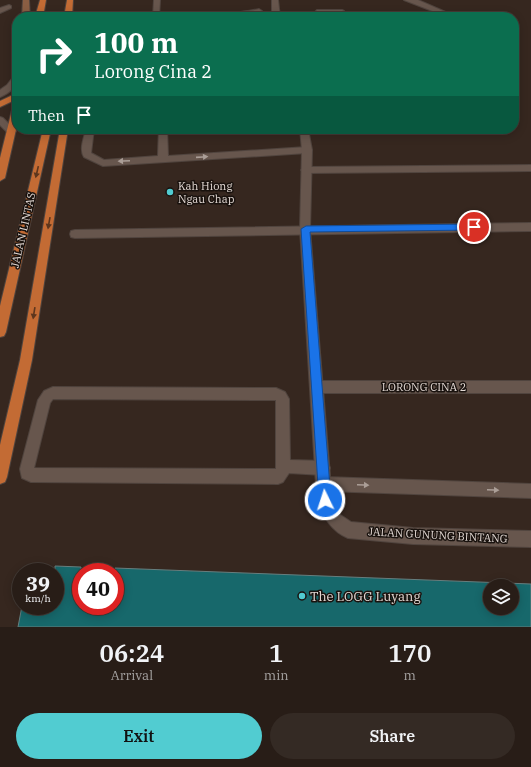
<!DOCTYPE html>
<style>
body{margin:0;font-family:"IBM Plex Serif",serif;background:#342a24;color:#f1f3f6;height:100vh;display:flex;flex-direction:column;font-size:15px;white-space:nowrap}
*{box-sizing:border-box;margin:0}
p{font-size:13px;color:#a5a2a1}
.icon{flex:none;width:22px;height:22px;fill:none;stroke:currentColor;stroke-width:2;stroke-linecap:round;stroke-linejoin:round}
.map{position:relative;height:627px;overflow:hidden}
.side{display:flex;flex-direction:column;background:#281d17;flex:1}
.side>*{flex:none}
.banner{position:absolute;left:12px;top:12px;width:507px;height:122px;border-radius:16px;box-shadow:0 2px 10px #0003,0 0 0 1px #443b36;background:#0b6e4f;color:#fff;overflow:hidden}
.controls{position:absolute;left:483px;top:579px;display:grid;gap:8px}
.controls a{display:grid;place-items:center;width:36px;height:36px;border-radius:50%;background:#281d17;box-shadow:0 2px 10px #0003,0 0 0 1px #443b36;font-size:20px}
.speed{position:absolute;left:12px;top:563px;display:flex;gap:8px;font-size:20px;font-weight:700;text-align:center}
.speed>*{display:grid;place-content:center;width:52px;height:52px;border-radius:50%;background:#281d17;box-shadow:0 2px 10px #0003,0 0 0 1px #443b36;line-height:1}
.speed small{font-size:10px;font-weight:400}
.speed .limit{border:6px solid #d22;background:#fff;color:#111}
.pin{position:absolute;display:grid;place-items:center;width:34px;height:34px;color:#fff;margin:-17px;border:2px solid #fff;border-radius:50%;box-shadow:0 1px 4px #0007}
.me{position:absolute;width:44px;margin:-22px;rotate:356deg;stroke-linejoin:round;filter:drop-shadow(0 0 3px #0008)}
.turn{display:flex;align-items:center;gap:14px;height:84px;padding:0 16px;font-size:18px}
.turn .icon{width:52px;height:52px;stroke-width:2.5}
.turn b{display:block;font-size:28px;line-height:34px}
.then{display:flex;align-items:center;height:38px;padding:0 16px;background:#0003;gap:8px;font-size:15px}
.eta{display:flex;justify-content:space-evenly;align-items:center;height:68px;text-align:center}
.eta b{font-size:24px;font-weight:600;line-height:28px}
.cta{display:flex;gap:8px;margin-top:auto;padding:8px 16px}
.cta a{flex:1;height:46px;border-radius:24px;background:#51ccd1;color:#111;font-size:16px;font-weight:600;line-height:46px;text-align:center}
.cta a+a{background:#342a24;color:#f1f3f6}
.map>svg:first-child{display:block}
.building{fill:#17686b;stroke:#677e7e;fill-rule:evenodd}
.lines{fill:none;stroke-linecap:round;stroke-linejoin:round}
.service-casing{stroke:#50443e;stroke-width:2}
.minor-casing{stroke:#50443e;stroke-width:2}
.tertiary-casing{stroke:#50443e;stroke-width:2}
.secondary-casing{stroke:#50443e;stroke-width:2}
.trunk-casing{stroke:#50443e;stroke-width:2}
.service{fill:#67564d;fill-rule:evenodd}
.minor{fill:#67564d;fill-rule:evenodd}
.tertiary{fill:#67564d;fill-rule:evenodd}
.secondary{fill:#8a5e43;fill-rule:evenodd}
.trunk{fill:#c36b34;fill-rule:evenodd}
.oneway{fill:#ab9e97}
.oneway2{fill:#5d361d}
.route{fill:#1a73e8;stroke:#114b97}
.poi-dot{fill:#51ccd1;stroke:#19120e;stroke-width:1.5}
.labels{text-anchor:middle;stroke-width:3;stroke-linejoin:round;paint-order:stroke}
.poi-label{font-size:11px;fill:#e2d8d3;stroke:#19120e;text-anchor:start}
.street-label{font-size:11px;fill:#e2d8d3;stroke:#19120e}
.near-poi-label{font-size:13px;fill:#e2d8d3;stroke:#19120e;text-anchor:start}
</style>
<div class="map">
<svg width="531" height="627" viewBox="0 0 531 627">
<rect width="100%" height="100%" fill="#36271f"/>
<path class="building" d="M55,566L81,567V606H115V568L531,584V627H18L22,606H55ZM490,586H512V608H490Z"/>
<g class="lines">
<defs>
<path id="service" d="M154,0H160L159,17H153Z
M404,0H418L457,17H448Z
M259,9L262,11L261,12L240,17H214C217,15 251,11 259,9Z
M317,10H342L344,11L347,17H341L340,14H319L320,17H314L313,14Z
M53,387L276,388L285,392L289,399L290,460L323,461L328,463L330,468L328,473L323,475L289,473L283,482L278,484L31,482L22,478L20,469L38,400L44,391ZM53,399L276,400V469L34,468L50,403Z
M324,477L531,484V498L324,491L319,489L317,484L319,479Z"/>
<path id="minor" d="M272,0H278L280,17H272Z
M9,5L11,6V8L0,13V8Z
M14,76H17C17,86 10,93 0,97V90L7,85Z
M0,117L3,118L16,131L14,133H8L0,125Z
M86,129H94L91,153L104,160L158,156L159,129H167L168,156L307,147L312,150L307,153L103,166L84,157C79,149 84,138 86,129Z
M531,165V171L306,173L301,170L306,167Z
M531,223V231L75,238L71,237L70,234L71,231L75,230Z
M317,381H531V393H317L312,391L310,387L312,383Z"/>
<path id="tertiary" d="M300,129H308L312,150L310,229L332,500L339,514L351,522L413,528L531,531V547L413,544L348,538C331,531 324,517 317,501L300,229L302,150Z"/>
<path id="secondary" d="M23,0H29L30,17H22Z"/>
<path id="trunk" d="M40,0H46L43,17H35Z
M67,0H73L72,17H64Z
M17,93V99L0,107V101Z
M17,103V125L5,178L0,181V158L13,106Z
M43,129H51L6,332L4,336L0,337V306Z
M60,129H68L32,360L7,477L5,482L0,484V445L20,360Z"/>
</defs>
<use href="#service" class="service-casing"/>
<use href="#minor" class="minor-casing"/>
<use href="#tertiary" class="tertiary-casing"/>
<use href="#secondary" class="secondary-casing"/>
<use href="#trunk" class="trunk-casing"/>
<use href="#service" class="service"/>
<use href="#minor" class="minor"/>
<use href="#tertiary" class="tertiary"/>
<use href="#secondary" class="secondary"/>
<use href="#trunk" class="trunk"/>
</g>
<defs><path id="oneway-solid" d="M-6-.8H1V-3.2L6.5 0L1 3.2V.8H-6Z"/></defs>
<g class="oneway">
<use href="#oneway-solid" transform="translate(202 157) rotate(-4)"/>
<use href="#oneway-solid" transform="translate(124 161) rotate(177)"/>
<use href="#oneway-solid" transform="translate(363 485) rotate(2)"/>
<use href="#oneway-solid" transform="translate(493 490) rotate(2)"/>
</g>
<g class="oneway2">
<use href="#oneway-solid" transform="translate(37 172) rotate(103)"/>
<use href="#oneway-solid" transform="translate(49 223) rotate(100)"/>
<use href="#oneway-solid" transform="translate(34 313) rotate(99)"/>
</g>
<path class="route" d="M474,224L479,227L474,230L310,232L331,500L329,505L325,506L321,505L319,500L301,229L306,226Z"/>
<g class="poi-dot">
<circle cx="170" cy="192" r="4"/>
<circle cx="302" cy="596" r="4"/>
</g>
<g class="labels">
<g class="poi-label">
<text x="178" y="190">Kah Hiong<tspan x="178" dy="13">Ngau Chap</tspan></text>
</g>
<g class="street-label">
<text transform="translate(23 230) rotate(-77)" y="4">JALAN LINTAS</text>
<text x="424" y="391">LORONG CINA 2</text>
<text transform="translate(438 535) rotate(3)" y="4">JALAN GUNUNG BINTANG</text>
</g>
<g class="near-poi-label">
<text x="310" y="601">The LOGG Luyang</text>
</g>
</g>
</svg>
<div class="controls">
<a><svg class="icon" aria-label="layers" viewBox="0 0 24 24"><path d="M12 4l9 5-9 5-9-5zM3 14l9 5 9-5"/></svg></a>
</div>
<div class="speed"><div>39<small>km/h</small></div><div class="limit">40</div></div>
<div class="pin" style="left:474px;top:227px;background:#d93025"><svg class="icon" aria-label="arrive" viewBox="0 0 24 24"><path d="M6 21V4h12l-3 4 3 4H6"/></svg></div>
<svg class="me" style="left:325px;top:500px" viewBox="-20 -20 40 40"><circle r="17" fill="#1a73e8" stroke="#fff" stroke-width="3"/><path d="M0-11L8 9 0 5-8 9z" fill="#fff"/></svg>
<div class="banner">
<div class="turn"><svg class="icon" aria-label="right" viewBox="0 0 24 24"><path d="M7 20v-9h11M14 6l5 5-5 5"/></svg><div><b>100 m</b>Lorong Cina 2</div></div>
<div class="then">Then<svg class="icon" aria-label="arrive" viewBox="0 0 24 24"><path d="M6 21V4h12l-3 4 3 4H6"/></svg></div>
</div>
</div>
<section class="side">
<div class="eta">
<div><b>06:24</b><p>Arrival</p></div>
<div><b>1</b><p>min</p></div>
<div><b>170</b><p>m</p></div>
</div>
<div class="cta"><a>Exit</a><a>Share</a></div>
</section>
